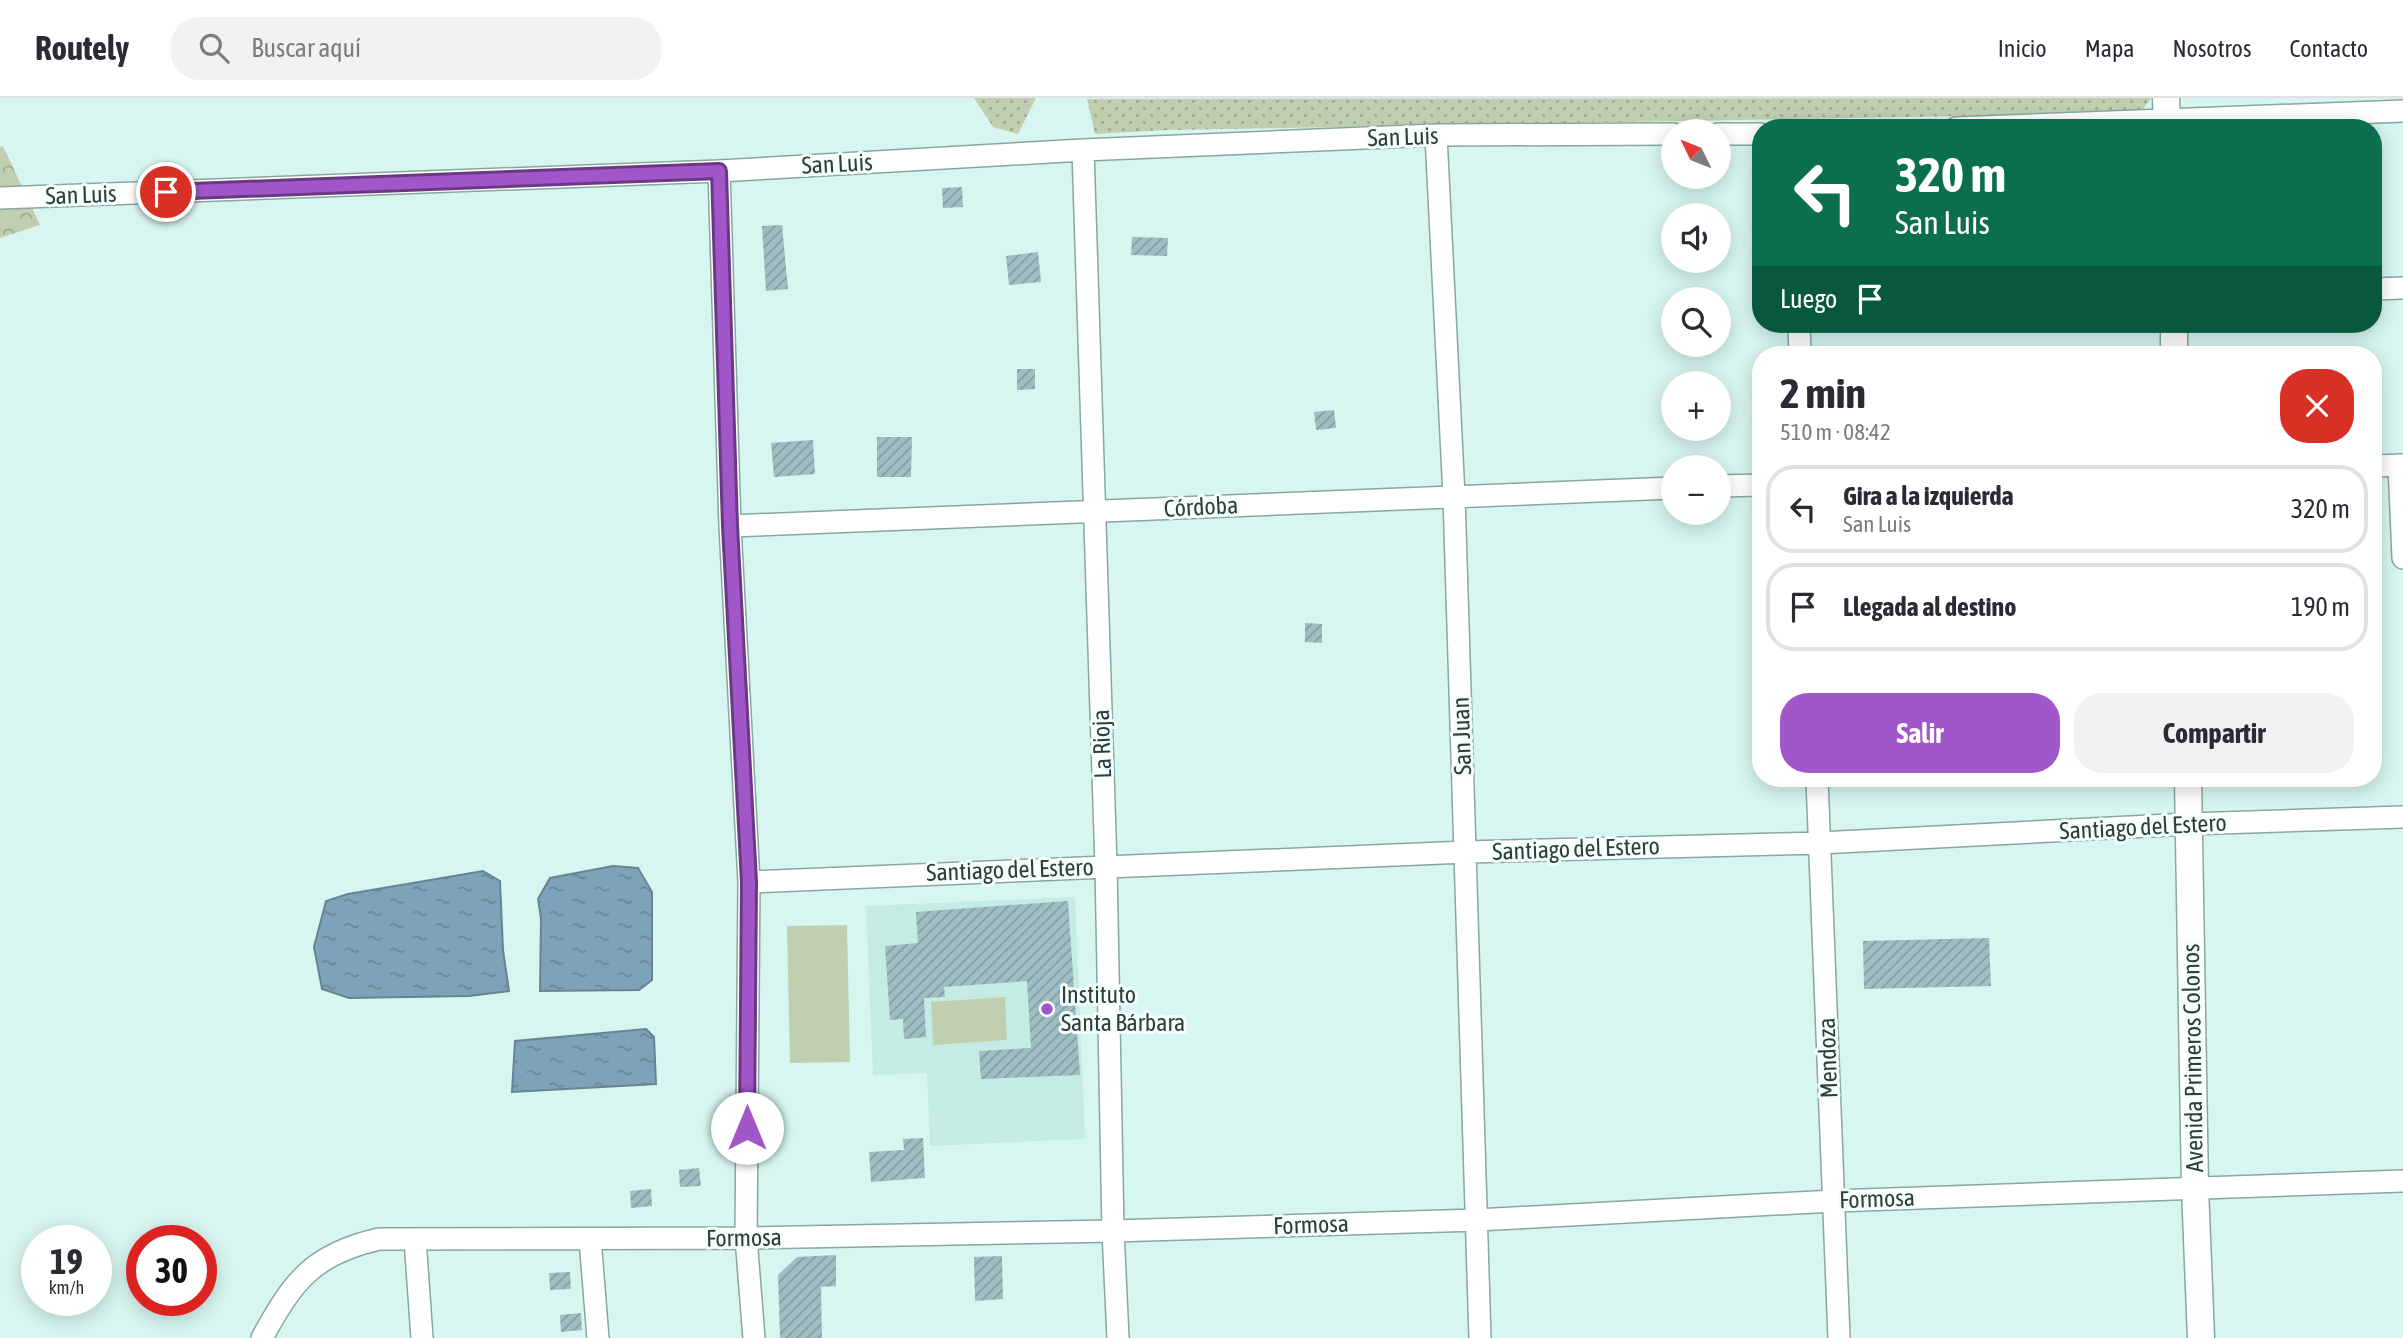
<!DOCTYPE html>
<html lang="es">
<meta charset="utf-8">
<style>
body{margin:0;font-family:"Asap Condensed",sans-serif;background:#f2f2f3;color:#2b2b33;height:100vh;display:flex;flex-direction:column;font-size:26px;white-space:nowrap}
*{box-sizing:border-box;margin:0}
p{font-size:23px;color:#7c7c81}
.icon{flex:none;width:38px;height:38px;fill:none;stroke:currentColor;stroke-width:2;stroke-linecap:round;stroke-linejoin:round}
.map{position:relative;flex:1;overflow:hidden}
.details{position:absolute;left:1752px;top:248px;width:630px;height:441px;display:flex;flex-direction:column;background:#fff;border-radius:28px;box-shadow:0 4px 18px #0003}
.details>*{flex:none}
.banner{position:absolute;left:1752px;top:21px;width:630px;height:214px;border-radius:28px;box-shadow:0 4px 18px #0003;background:#0b6e4f;color:#fff;overflow:hidden}
.needle{width:46px;rotate:313deg}
.controls{position:absolute;left:1661px;top:21px;display:grid;gap:14px}
.controls a{display:grid;place-items:center;width:70px;height:70px;border-radius:50%;background:#fff;box-shadow:0 4px 18px #0003;font-size:35px}
.speed{position:absolute;left:21px;top:1127px;display:flex;gap:14px;font-size:35px;font-weight:700;text-align:center}
.speed>*{display:grid;place-content:center;width:91px;height:91px;border-radius:50%;background:#fff;box-shadow:0 4px 18px #0003;line-height:1}
.speed small{font-size:18px;font-weight:400}
.speed .limit{border:10px solid #d22;background:#fff;color:#111}
.pin{position:absolute;display:grid;place-items:center;width:60px;height:60px;color:#fff;margin:-30px;border:4px solid #fff;border-radius:50%;box-shadow:0 2px 7px #0007}
.me{position:absolute;width:77px;margin:-38px;rotate:0deg;stroke-linejoin:round;filter:drop-shadow(0 0 5px #0008)}
.turn{display:flex;align-items:center;gap:24px;height:147px;padding:0 28px;font-size:32px}
.turn .icon{width:91px;height:91px;stroke-width:2.5}
.turn b{display:block;font-size:49px;line-height:60px}
.then{display:flex;align-items:center;height:66px;padding:0 28px;background:#0003;gap:14px;font-size:26px}
.round{display:grid;place-items:center;flex:none;width:74px;height:74px;border-radius:28px;background:#f2f2f3}
.overview{display:flex;align-items:center;justify-content:space-between;height:119px;padding:0 28px}
h1{font-size:42px;font-weight:700;line-height:52px}
.primary-button{display:flex;gap:14px;margin-top:auto;padding:14px 28px}
.primary-button a{flex:1;height:80px;border-radius:28px;background:#a157ca;color:#fff;font-size:28px;font-weight:700;line-height:80px;text-align:center}
.primary-button a+a{background:#f2f2f3;color:#2b2b33}
ul{padding:0;list-style:none}
li{display:flex;align-items:center;gap:21px;height:88px;margin:0 14px 10px;padding:0 14px;border:4px solid #e1e1e2;border-radius:28px}
li div{flex:1}
li b{display:block;font-size:26px}
li em{font-style:normal}
header{display:flex;align-items:center;gap:42px;box-sizing:border-box;height:98px;padding:0 35px;background:#fff;border-bottom:2px solid #e1e1e2}
header strong{font-size:33px}
nav{display:flex;gap:38px;margin-inline-start:auto;font-size:24px}
.search{width:490px;height:63px;background:#f2f2f3;display:flex;align-items:center;gap:18px;box-sizing:border-box;padding:0 24px;border-radius:28px;color:#7c7c81;font-size:26px}
.map>svg:first-child{display:block}
.built{fill:#c4ece4}
.grass{fill:url(#grass-dots)}
.forest{fill:url(#forest-crowns)}
.pitch{fill:#c1cfb1}
.water{fill:url(#water-ripples);stroke:#678492;stroke-width:2}
.building{fill:url(#building-hatch)}
.lines{fill:none;stroke-linecap:round;stroke-linejoin:round}
.minor-casing{stroke:#89a7a0;stroke-width:24}
.tertiary-casing{stroke:#89a7a0;stroke-width:29}
.minor{stroke:#fff;stroke-width:21}
.tertiary{stroke:#fff;stroke-width:26}
.route-casing{stroke:#693983;stroke-width:18}
.route{stroke:#a157ca;stroke-width:12}
.poi-dot{fill:#a157ca;stroke:#f2fffc;stroke-width:2.5}
.labels{text-anchor:middle;stroke-width:6;stroke-linejoin:round;paint-order:stroke}
.street-label{font-size:24px;fill:#303d3a;stroke:#f2fffc}
.poi-label{font-size:24px;fill:#303d3a;stroke:#f2fffc;text-anchor:start}
</style>
<header>
<strong>Routely</strong>
<div class="search"><svg class="icon" aria-label="search" viewBox="0 0 24 24"><circle cx="10" cy="10" r="6"/><path d="M15 15l6 6"/></svg>Buscar aquí</div>
<nav><a>Inicio</a><a>Mapa</a><a>Nosotros</a><a>Contacto</a></nav>
</header>
<div class="map">
<svg width="2403" height="1240" viewBox="0 0 2403 1240">
<defs>
<pattern id="grass-dots" width="8" height="8" patternUnits="userSpaceOnUse" patternTransform="scale(1.75)"><rect width="8" height="8" fill="#c1cfb1"/><path d="M2 2h.1M6 6h.1" fill="none" stroke="#9da991" stroke-width="1.8" stroke-linecap="round"/></pattern>
<pattern id="forest-crowns" width="20" height="18" patternUnits="userSpaceOnUse" patternTransform="scale(1.75)"><rect width="20" height="18" fill="#c1cfb1"/><path d="M2 6a3 3 0 1 1 6 0M12 15a3 3 0 1 1 6 0" fill="none" stroke="#9da991"/></pattern>
<pattern id="water-ripples" width="26" height="14" patternUnits="userSpaceOnUse" patternTransform="scale(1.75)"><rect width="26" height="14" fill="#7ea3b8"/><path d="M2 4q2-2 4 0t4 0M15 11q2-2 4 0t4 0" fill="none" stroke="#688697"/></pattern>
<pattern id="building-hatch" width="6" height="6" patternUnits="userSpaceOnUse" patternTransform="scale(1.75)"><rect width="6" height="6" fill="#9fbec3"/><path d="M-1 1l2-2M0 6l6-6M5 7l2-2" fill="none" stroke="#829c9f"/></pattern>
</defs>
<rect width="100%" height="100%" fill="#d7f6ef"/>
<path class="built" d="M1075,799L1085,1041L930,1048L927,975L873,977L866,808Z"/>
<path class="grass" d="M974,0H1036L1018,36L993,29Z
M2151,0L2140,15L1168,32L1095,36L1087,1Z"/>
<path class="forest" d="M3,48L40,127L0,140V49Z"/>
<path class="pitch" d="M847,827L850,964L790,965L787,828Z
M1005,899L1007,942L933,947L931,904Z"/>
<path class="water" d="M613,768L638,770L652,794V882L639,892L540,893L541,820L538,801L550,780Z
M483,773L500,783L503,852L509,893L469,898L349,900L322,891L314,849L326,803L348,796Z
M646,931L654,939L656,986L512,994L515,943Z"/>
<path class="building" d="M962,89L963,109L943,110L942,90Z
M782,127L788,191L766,193L762,128Z
M1132,139L1168,140L1167,158L1131,157Z
M1038,154L1041,184L1009,187L1006,158Z
M1017,271H1035V291L1017,292Z
M1334,312L1336,330L1316,332L1314,314Z
M877,339H912L911,379H877Z
M813,342L815,376L774,379L771,345Z
M1305,525L1322,526V545L1305,544Z
M1068,803L1080,977L981,981L979,953L1031,950L1027,883L944,889L945,899L924,900L926,939L904,941L903,921L890,922L885,848L918,845L916,814Z
M1989,840L1991,888L1864,891L1863,843Z
M923,1040L925,1080L871,1084L869,1054L904,1052L903,1041Z
M699,1070L701,1088L680,1089L679,1072Z
M651,1091L652,1108L631,1110L630,1093Z
M836,1157V1188L821,1189L822,1240H780L778,1177L797,1159Z
M1002,1158L1003,1201L975,1203L974,1159Z
M570,1174L571,1191L550,1192L549,1175Z
M581,1215L582,1232L561,1234L560,1217Z"/>
<g class="lines">
<defs>
<path id="minor" d="M1956,30L2403,13
M1718,36H1760
M1436,37L1454,398L1480,1240
M1083,52L1106,768L1113,1133L1118,1240
M719,73L730,428L749,784L746,1140L754,1240
M0,100L719,73L1083,52L1436,37L1673,36
M2373,191L2403,190
M1799,226L1800,257
M2399,367L2403,460
M2373,368L2403,367
M1718,388L1760,387
M730,428L1673,390
M1817,681L1839,1240
M749,784L1466,754L1820,745L2189,726L2403,719
M415,1141L422,1240
M590,1141L598,1240
M262,1240C293,1183 313,1156 379,1141L746,1140L1113,1133L1477,1122L1833,1103L2403,1083"/>
<path id="tertiary" d="M2166,0L2167,30
M2174,226V257
M2188,681L2195,1090L2201,1240"/>
</defs>
<use href="#minor" class="minor-casing"/>
<use href="#tertiary" class="tertiary-casing"/>
<use href="#minor" class="minor"/>
<use href="#tertiary" class="tertiary"/>
</g>
<g class="lines">
<defs>
<path id="route" d="M166,94L719,73L730,428L749,784L747,1030"/>
</defs>
<use href="#route" class="route-casing"/>
<use href="#route" class="route"/>
</g>
<circle class="poi-dot" cx="1047" cy="911" r="7"/>
<g class="labels">
<g class="street-label">
<text transform="translate(1403 39) rotate(-2)" y="8">San Luis</text>
<text transform="translate(837 66) rotate(-3)" y="8">San Luis</text>
<text transform="translate(81 97) rotate(-2)" y="8">San Luis</text>
<text transform="translate(1201 409) rotate(-3)" y="8">Córdoba</text>
<text transform="translate(1462 638) rotate(-92)" y="8">San Juan</text>
<text transform="translate(1102 646) rotate(-92)" y="8">La Rioja</text>
<text transform="translate(2143 729) rotate(-3)" y="8">Santiago del Estero</text>
<text transform="translate(1576 751) rotate(-2)" y="8">Santiago del Estero</text>
<text transform="translate(1010 772) rotate(-2)" y="8">Santiago del Estero</text>
<text transform="translate(1828 960) rotate(-92)" y="8">Mendoza</text>
<text transform="translate(2193 960) rotate(-91)" y="8">Avenida Primeros Colonos</text>
<text transform="translate(1877 1101) rotate(-2)" y="8">Formosa</text>
<text transform="translate(1311 1127) rotate(-2)" y="8">Formosa</text>
<text transform="translate(744 1140) rotate(-1)" y="8">Formosa</text>
</g>
<g class="poi-label">
<text x="1061" y="905">Instituto<tspan x="1061" dy="28">Santa Bárbara</tspan></text>
</g>
</g>
</svg>
<div class="controls">
<a><svg class="needle" viewBox="-14 -14 28 28"><path d="M0-13l5 13h-10z" fill="#e53935"/><path d="M0 13l5-13h-10z" fill="#7c7c81"/></svg></a>
<a><svg class="icon" aria-label="sound" viewBox="0 0 24 24"><path d="M4 9h4l5-4v14l-5-4H4zM17 9q2 3 0 6"/></svg></a>
<a><svg class="icon" aria-label="search" viewBox="0 0 24 24"><circle cx="10" cy="10" r="6"/><path d="M15 15l6 6"/></svg></a>
<a>+</a>
<a>−</a>
</div>
<div class="speed"><div>19<small>km/h</small></div><div class="limit">30</div></div>
<div class="pin" style="left:166px;top:94px;background:#d93025"><svg class="icon" aria-label="arrive" viewBox="0 0 24 24"><path d="M6 21V4h12l-3 4 3 4H6"/></svg></div>
<svg class="me" style="left:747px;top:1030px" viewBox="-20 -20 40 40"><circle r="19" fill="#fff"/><path d="M0-13L10 11 0 6-10 11z" fill="#a157ca"/></svg>
<div class="banner">
<div class="turn"><svg class="icon" aria-label="left" viewBox="0 0 24 24"><path d="M17 20v-9H6M10 6l-5 5 5 5"/></svg><div><b>320 m</b>San Luis</div></div>
<div class="then">Luego<svg class="icon" aria-label="arrive" viewBox="0 0 24 24"><path d="M6 21V4h12l-3 4 3 4H6"/></svg></div>
</div>
<section class="details">
<div class="overview"><div><h1>2 min</h1><p>510 m · 08:42</p></div><a class="round" style="background:#d93025;color:#fff"><svg class="icon" aria-label="close" viewBox="0 0 24 24"><path d="M6 6l12 12M18 6L6 18"/></svg></a></div>
<ul>
<li><svg class="icon" aria-label="left" viewBox="0 0 24 24"><path d="M17 20v-9H6M10 6l-5 5 5 5"/></svg><div><b>Gira a la izquierda</b><p>San Luis</p></div><em>320 m</em></li>
<li><svg class="icon" aria-label="arrive" viewBox="0 0 24 24"><path d="M6 21V4h12l-3 4 3 4H6"/></svg><div><b>Llegada al destino</b></div><em>190 m</em></li>
</ul>
<div class="primary-button"><a>Salir</a><a>Compartir</a></div>
</section>
</div>
